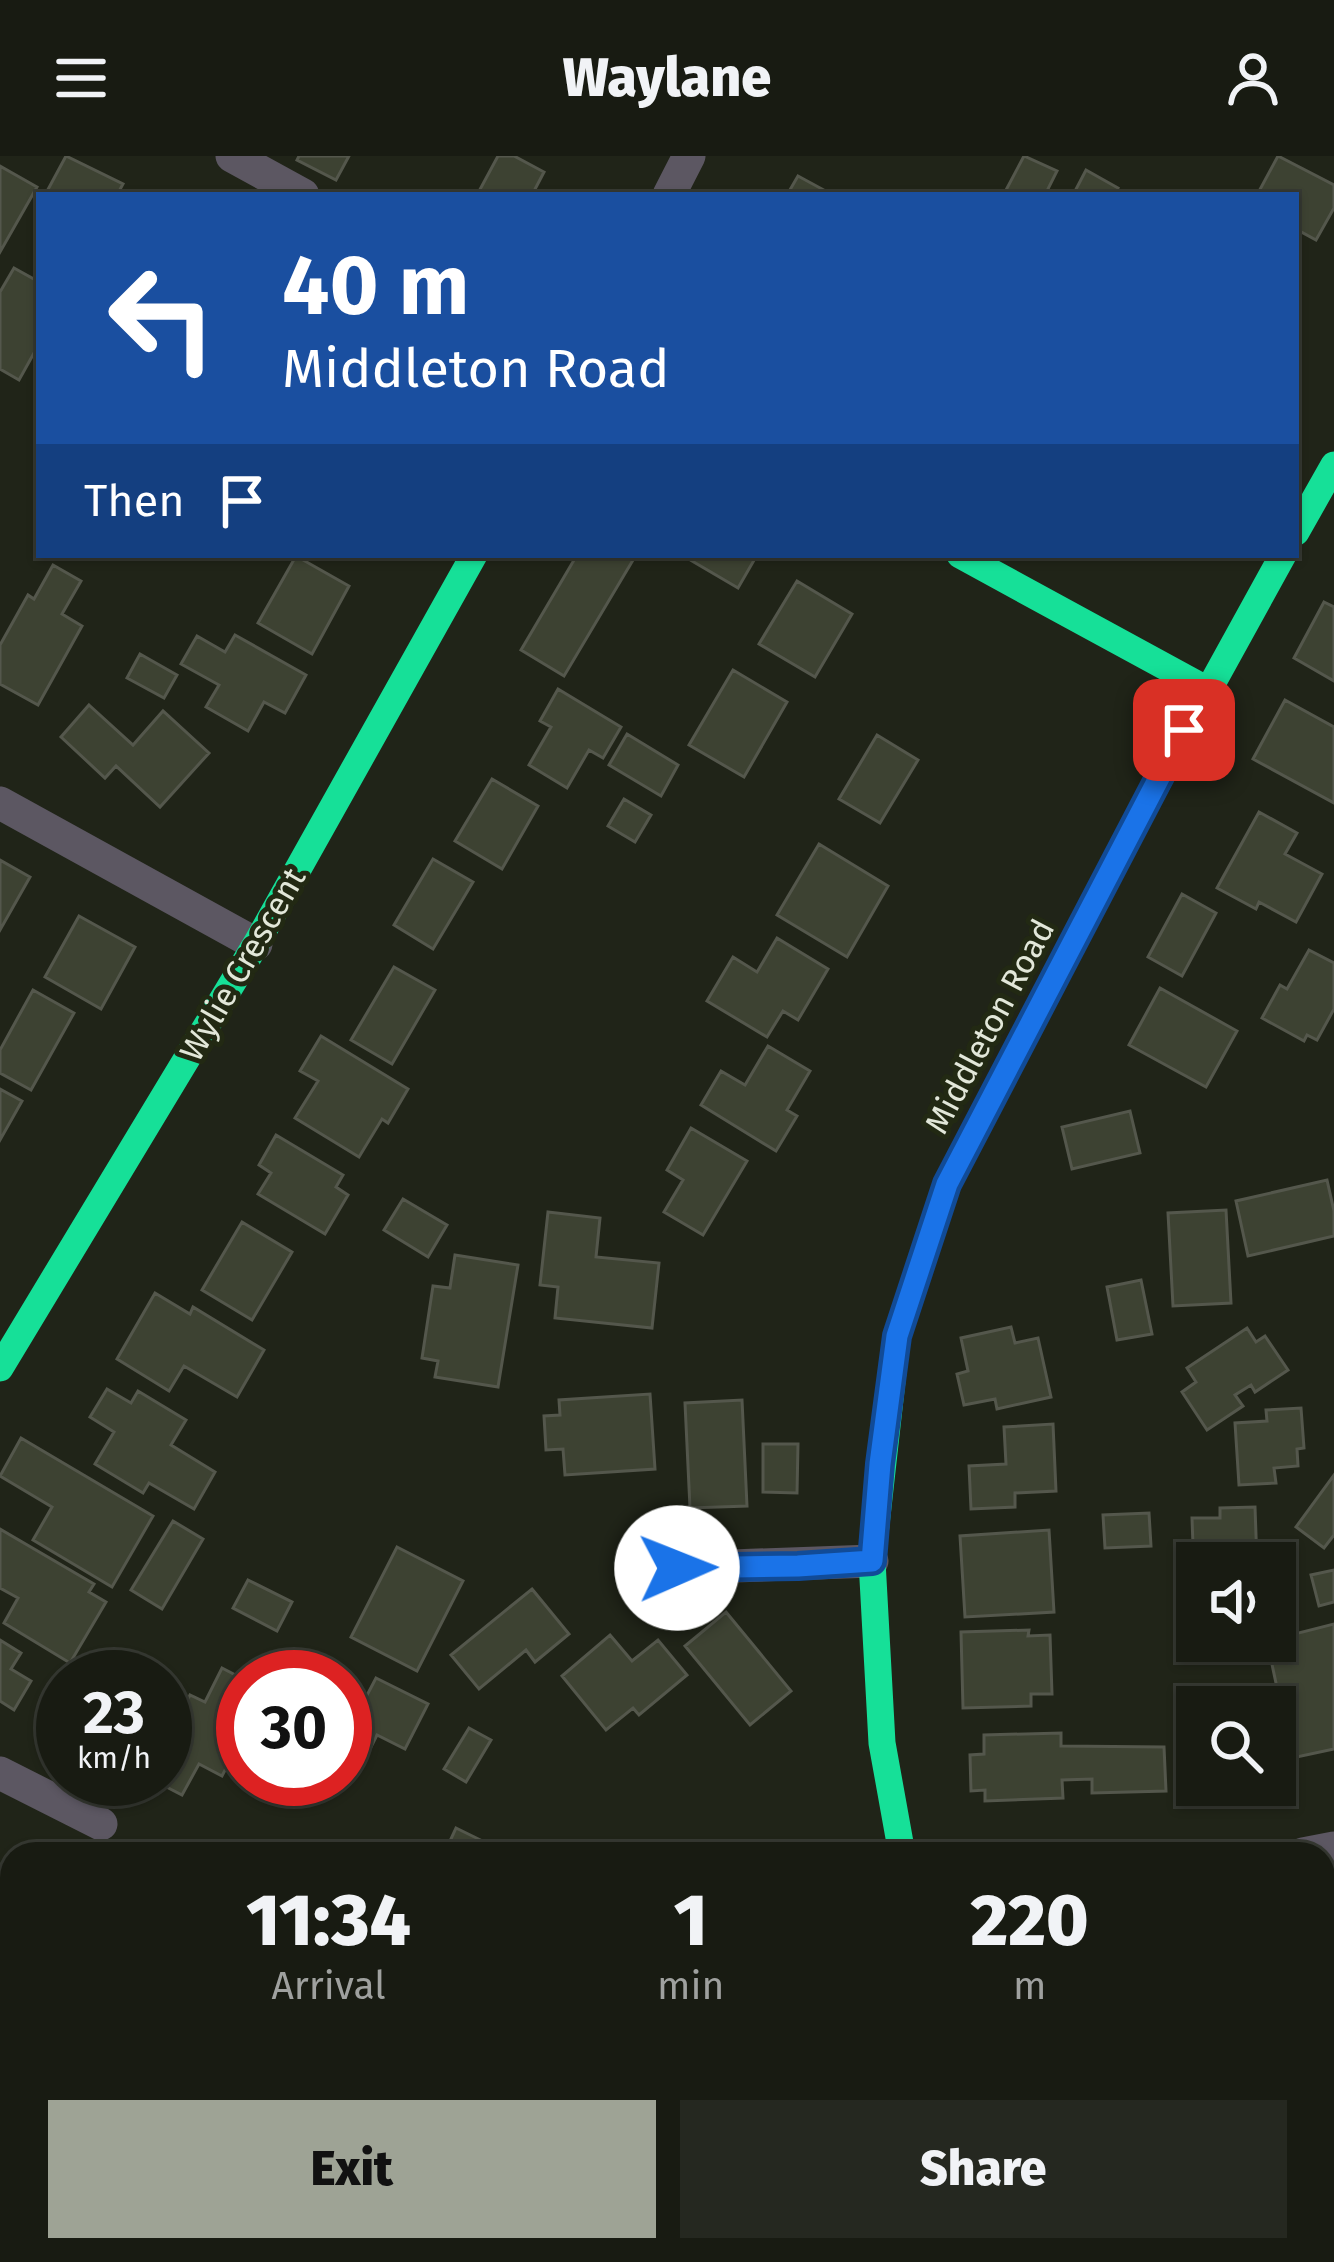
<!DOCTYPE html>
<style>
body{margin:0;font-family:"Fira Sans",sans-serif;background:#252820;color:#f1f3f6;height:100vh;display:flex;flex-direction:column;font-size:45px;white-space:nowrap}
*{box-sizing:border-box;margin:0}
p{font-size:39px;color:#9fa19f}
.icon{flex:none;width:66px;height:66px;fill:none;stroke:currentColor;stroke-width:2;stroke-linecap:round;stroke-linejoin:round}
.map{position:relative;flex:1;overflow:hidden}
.panel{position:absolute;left:0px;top:1686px;width:1335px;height:420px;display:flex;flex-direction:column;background:#181b12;border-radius:36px 36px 0 0;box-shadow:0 3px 9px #0004,0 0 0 3px #363932}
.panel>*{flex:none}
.hud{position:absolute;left:36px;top:36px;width:1263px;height:366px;border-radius:0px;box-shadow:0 3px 9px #0004,0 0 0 3px #363932;background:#1a4fa0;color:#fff;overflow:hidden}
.fabs{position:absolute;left:1176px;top:1386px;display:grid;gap:24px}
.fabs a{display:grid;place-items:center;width:120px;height:120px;border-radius:0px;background:#181b12;box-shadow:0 3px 9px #0004,0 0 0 3px #363932;font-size:60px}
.speed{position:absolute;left:36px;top:1494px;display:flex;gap:24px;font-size:60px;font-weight:700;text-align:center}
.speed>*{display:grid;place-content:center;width:156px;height:156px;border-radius:50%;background:#181b12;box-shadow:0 3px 9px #0004,0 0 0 3px #363932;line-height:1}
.speed small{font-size:30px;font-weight:400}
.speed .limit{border:18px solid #d22;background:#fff;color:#111}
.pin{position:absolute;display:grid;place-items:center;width:102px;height:102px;color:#fff;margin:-51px;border-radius:24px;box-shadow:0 6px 18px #0006}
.me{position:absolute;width:132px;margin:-66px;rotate:89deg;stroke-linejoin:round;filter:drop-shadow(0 0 9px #0008)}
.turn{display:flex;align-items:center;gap:42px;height:252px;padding:0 48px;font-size:54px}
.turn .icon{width:156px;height:156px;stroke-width:2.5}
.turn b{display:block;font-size:84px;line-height:102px}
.then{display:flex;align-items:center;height:114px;padding:0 48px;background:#0003;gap:24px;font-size:45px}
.eta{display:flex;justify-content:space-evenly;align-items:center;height:204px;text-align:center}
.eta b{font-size:72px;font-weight:800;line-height:84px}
.action{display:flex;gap:24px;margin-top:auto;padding:24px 48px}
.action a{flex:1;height:138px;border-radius:0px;background:#9ea395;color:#111;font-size:48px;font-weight:800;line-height:138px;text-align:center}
.action a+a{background:#252820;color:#f1f3f6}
header{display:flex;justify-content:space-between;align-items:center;height:156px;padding:0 48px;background:#181b12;font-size:54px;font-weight:800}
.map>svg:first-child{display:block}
.green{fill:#2a350a}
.building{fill:#3d4232;stroke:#54574c;stroke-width:3}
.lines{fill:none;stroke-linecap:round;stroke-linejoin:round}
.path{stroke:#59575b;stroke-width:6;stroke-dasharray:9 9;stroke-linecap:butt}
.street{stroke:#5c5762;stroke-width:33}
.fast{stroke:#16e098;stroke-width:27}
.jam{stroke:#f24e42;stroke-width:27}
.route-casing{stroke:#114b97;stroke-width:30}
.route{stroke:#1a73e8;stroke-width:21}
.labels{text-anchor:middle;stroke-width:10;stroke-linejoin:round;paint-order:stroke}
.street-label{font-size:33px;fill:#e2e7d9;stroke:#222913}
</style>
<header><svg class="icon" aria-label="menu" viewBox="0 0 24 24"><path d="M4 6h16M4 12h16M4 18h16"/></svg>Waylane<svg class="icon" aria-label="person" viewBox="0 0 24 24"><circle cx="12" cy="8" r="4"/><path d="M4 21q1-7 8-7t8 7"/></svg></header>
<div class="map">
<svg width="1334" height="2106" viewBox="0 0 1334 2106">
<rect width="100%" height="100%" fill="#202418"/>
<path class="green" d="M1334,1746V2106H1032L1029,2094H1323V1750Z
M188,2094H942L946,2106H162Z"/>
<path class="building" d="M66,0L123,28L117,39H45Z
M299,0H349L336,24L297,4Z
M498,0H514L544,16L532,39H477Z
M1024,0L1057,15L1045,39L1005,36Z
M1278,0L1334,29V52L1316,84L1296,73V39H1257Z
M0,10L37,31L0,96Z
M1086,14L1118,32L1114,39H1073Z
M798,20L833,39H787Z
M14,112L39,126V188L19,224L0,213V136Z
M577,399H636L564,520L521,494Z
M689,399H757L738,432L687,402Z
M296,400L349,430L312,498L258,467Z
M53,409L81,425L62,458L82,470L38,549L0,528V489L28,439L34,443Z
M797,425L852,458L815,521L759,488Z
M1324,446L1334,451V525L1294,502Z
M235,479L306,519L285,557L264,546L248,575L206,551L219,529L181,508L197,480L225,496Z
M140,498L177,519L164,542L127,522Z
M733,514L787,546L744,621L689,589Z
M558,533L621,571L603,602L589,594L567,632L529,609L551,571L540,565Z
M1285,544L1334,571V647L1253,603Z
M89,549L133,589L163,555L209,597L160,651L116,610L105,622L61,581Z
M627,578L678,609L661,640L609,609Z
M877,579L918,604L880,667L839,643Z
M492,623L538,650L502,713L455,685Z
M624,643L651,659L635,686L608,670Z
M1259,656L1297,677L1285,698L1322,718L1296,766L1259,746L1256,753L1217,732Z
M819,688L888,730L847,801L777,759Z
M433,703L473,726L433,793L394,769Z
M0,704L30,721L0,774Z
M1182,738L1216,757L1182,820L1148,801Z
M79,760L135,791L101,853L45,821Z
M777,782L828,813L798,864L783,855L767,881L707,845L733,801L757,816Z
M1309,794L1334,807V853L1317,884L1307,879L1304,885L1262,862L1280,829L1287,833Z
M394,811L435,834L392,908L351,884Z
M1160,832L1237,875L1206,931L1129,889Z
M33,834L74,857L31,934L0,917V894Z
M321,880L408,933L388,967L382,963L359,1001L295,962L318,925L300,915Z
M768,890L810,915L787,954L797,960L776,995L701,949L721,915L745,929Z
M0,933L22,945L0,984Z
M1130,955L1140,997L1072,1013L1062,971Z
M691,972L747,1005L703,1079L664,1056L683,1024L667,1014Z
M276,979L343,1019L336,1031L348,1039L325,1078L258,1038L271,1017L259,1009Z
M1327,1024L1334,1055V1080L1248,1100L1236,1045Z
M403,1043L447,1069L428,1101L384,1074Z
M1226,1054L1231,1147L1173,1150L1168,1057Z
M548,1056L600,1062L596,1101L659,1107L652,1172L555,1162L558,1131L540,1129Z
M242,1066L292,1096L252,1164L202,1134Z
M455,1099L518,1109L498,1231L435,1221L438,1205L422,1202L433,1130L450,1132Z
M1141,1124L1152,1178L1117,1184L1107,1131Z
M155,1137L190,1158L193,1151L264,1194L237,1241L184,1210L169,1235L117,1203Z
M1011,1171L1015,1187L1038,1182L1051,1241L997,1253L995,1243L964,1249L957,1218L968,1215L961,1182Z
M1247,1172L1256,1186L1265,1180L1288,1214L1255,1236L1251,1229L1235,1239L1243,1250L1207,1274L1182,1236L1196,1226L1187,1212Z
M107,1233L131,1247L138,1235L186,1264L171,1289L215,1316L194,1353L149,1327L143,1337L95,1308L114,1276L90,1261Z
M650,1238L655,1313L565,1319L563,1293L546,1294L544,1260L560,1259L559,1244Z
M742,1244L747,1350L690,1352L685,1247Z
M1301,1252L1304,1292L1297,1293L1298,1310L1274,1312L1276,1327L1239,1329L1235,1267L1267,1265L1266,1254Z
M1053,1268L1056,1335L1015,1337V1351L971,1353L969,1310L1006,1308L1004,1271Z
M21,1282L153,1360L112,1431L33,1384L52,1351L0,1320Z
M763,1288H798L797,1337L763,1336Z
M1334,1319V1379L1324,1392L1296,1371Z
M1255,1351L1257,1407H1197L1194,1417L1192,1362H1220V1352Z
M1149,1357L1151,1390L1105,1392L1103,1359Z
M173,1365L203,1383L162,1453L131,1434Z
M0,1373L94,1428L89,1436L106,1446L70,1507L4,1467L18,1442L0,1432Z
M1049,1374L1054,1456L965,1461L960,1380Z
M397,1391L463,1425L417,1515L351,1481Z
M1334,1414V1446L1319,1450L1311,1419Z
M248,1424L292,1446L277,1475L233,1452Z
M532,1433L569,1478L535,1506L526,1494L479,1533L451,1499Z
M726,1456L791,1535L750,1569L685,1490Z
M1334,1468V1593L1292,1602L1267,1485Z
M1029,1474L1028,1480L1050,1479L1052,1538H1031V1550L963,1552L961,1476Z
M610,1479L632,1505L658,1484L687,1519L639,1559L633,1552L606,1574L562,1520Z
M0,1484L21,1497L11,1513L31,1525L14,1554L0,1545Z
M222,1512L243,1523V1592L238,1589L222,1620L199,1608L182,1639L151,1623H165V1589L190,1539L205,1546Z
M376,1522L428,1548L405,1593L377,1579L365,1603L345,1592V1559L348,1561L358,1542L364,1545Z
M1264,1539L1266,1551H1197V1578L1192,1551Z
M469,1572L491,1584L466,1626L444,1613Z
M1061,1577V1590L1164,1591L1166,1635L1092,1637V1623L1062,1624L1063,1642L985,1645V1634L971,1635L970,1599L984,1598V1579Z
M456,1672L509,1698H444Z
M0,1720L12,1725V1818L2,1819Z
M0,1936L12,1944V1998L0,1990Z"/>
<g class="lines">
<path class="path" d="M320,2106L327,2094"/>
<path class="street" d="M232,0L303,39
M669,39L689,0
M0,647L256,788
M677,1412L872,1405
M0,1617L101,1668
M1303,1698L1334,1692
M47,2106L69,2094"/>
<path class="fast" d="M1296,376L1334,309
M960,399L1206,533
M1148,644L1283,399
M0,1212L256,788L474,399
M902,1698L882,1587L872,1405L897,1180L947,1028L1012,904
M999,2094L1003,2106"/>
<path class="jam" d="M1012,904L1148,644"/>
</g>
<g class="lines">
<defs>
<path id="route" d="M677,1412L798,1410L872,1405L880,1308L897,1180L947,1028L1184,574"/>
</defs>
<use href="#route" class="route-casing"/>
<use href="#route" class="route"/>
</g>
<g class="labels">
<g class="street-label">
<text transform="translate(242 808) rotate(-60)" y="12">Wylie Crescent</text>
<text transform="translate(989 870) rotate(-62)" y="12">Middleton Road</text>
</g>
</g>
</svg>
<div class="fabs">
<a><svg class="icon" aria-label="sound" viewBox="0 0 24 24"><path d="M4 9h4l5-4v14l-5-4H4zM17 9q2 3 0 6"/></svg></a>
<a><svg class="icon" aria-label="search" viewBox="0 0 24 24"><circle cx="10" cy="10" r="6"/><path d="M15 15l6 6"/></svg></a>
</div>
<div class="speed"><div>23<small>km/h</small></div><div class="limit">30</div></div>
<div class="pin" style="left:1184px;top:574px;background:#d93025"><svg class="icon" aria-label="arrive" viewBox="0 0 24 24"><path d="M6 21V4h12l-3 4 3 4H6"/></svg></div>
<svg class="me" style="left:677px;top:1412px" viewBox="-20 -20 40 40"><circle r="19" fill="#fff"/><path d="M0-13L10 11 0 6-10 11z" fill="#1a73e8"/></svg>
<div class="hud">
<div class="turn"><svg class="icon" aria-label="left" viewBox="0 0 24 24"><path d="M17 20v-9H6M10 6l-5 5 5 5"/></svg><div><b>40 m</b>Middleton Road</div></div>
<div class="then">Then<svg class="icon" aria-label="arrive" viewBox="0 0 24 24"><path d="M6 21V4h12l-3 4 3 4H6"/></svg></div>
</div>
<section class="panel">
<div class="eta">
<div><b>11:34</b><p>Arrival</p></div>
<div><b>1</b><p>min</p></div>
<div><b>220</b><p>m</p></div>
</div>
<div class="action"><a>Exit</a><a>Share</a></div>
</section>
</div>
